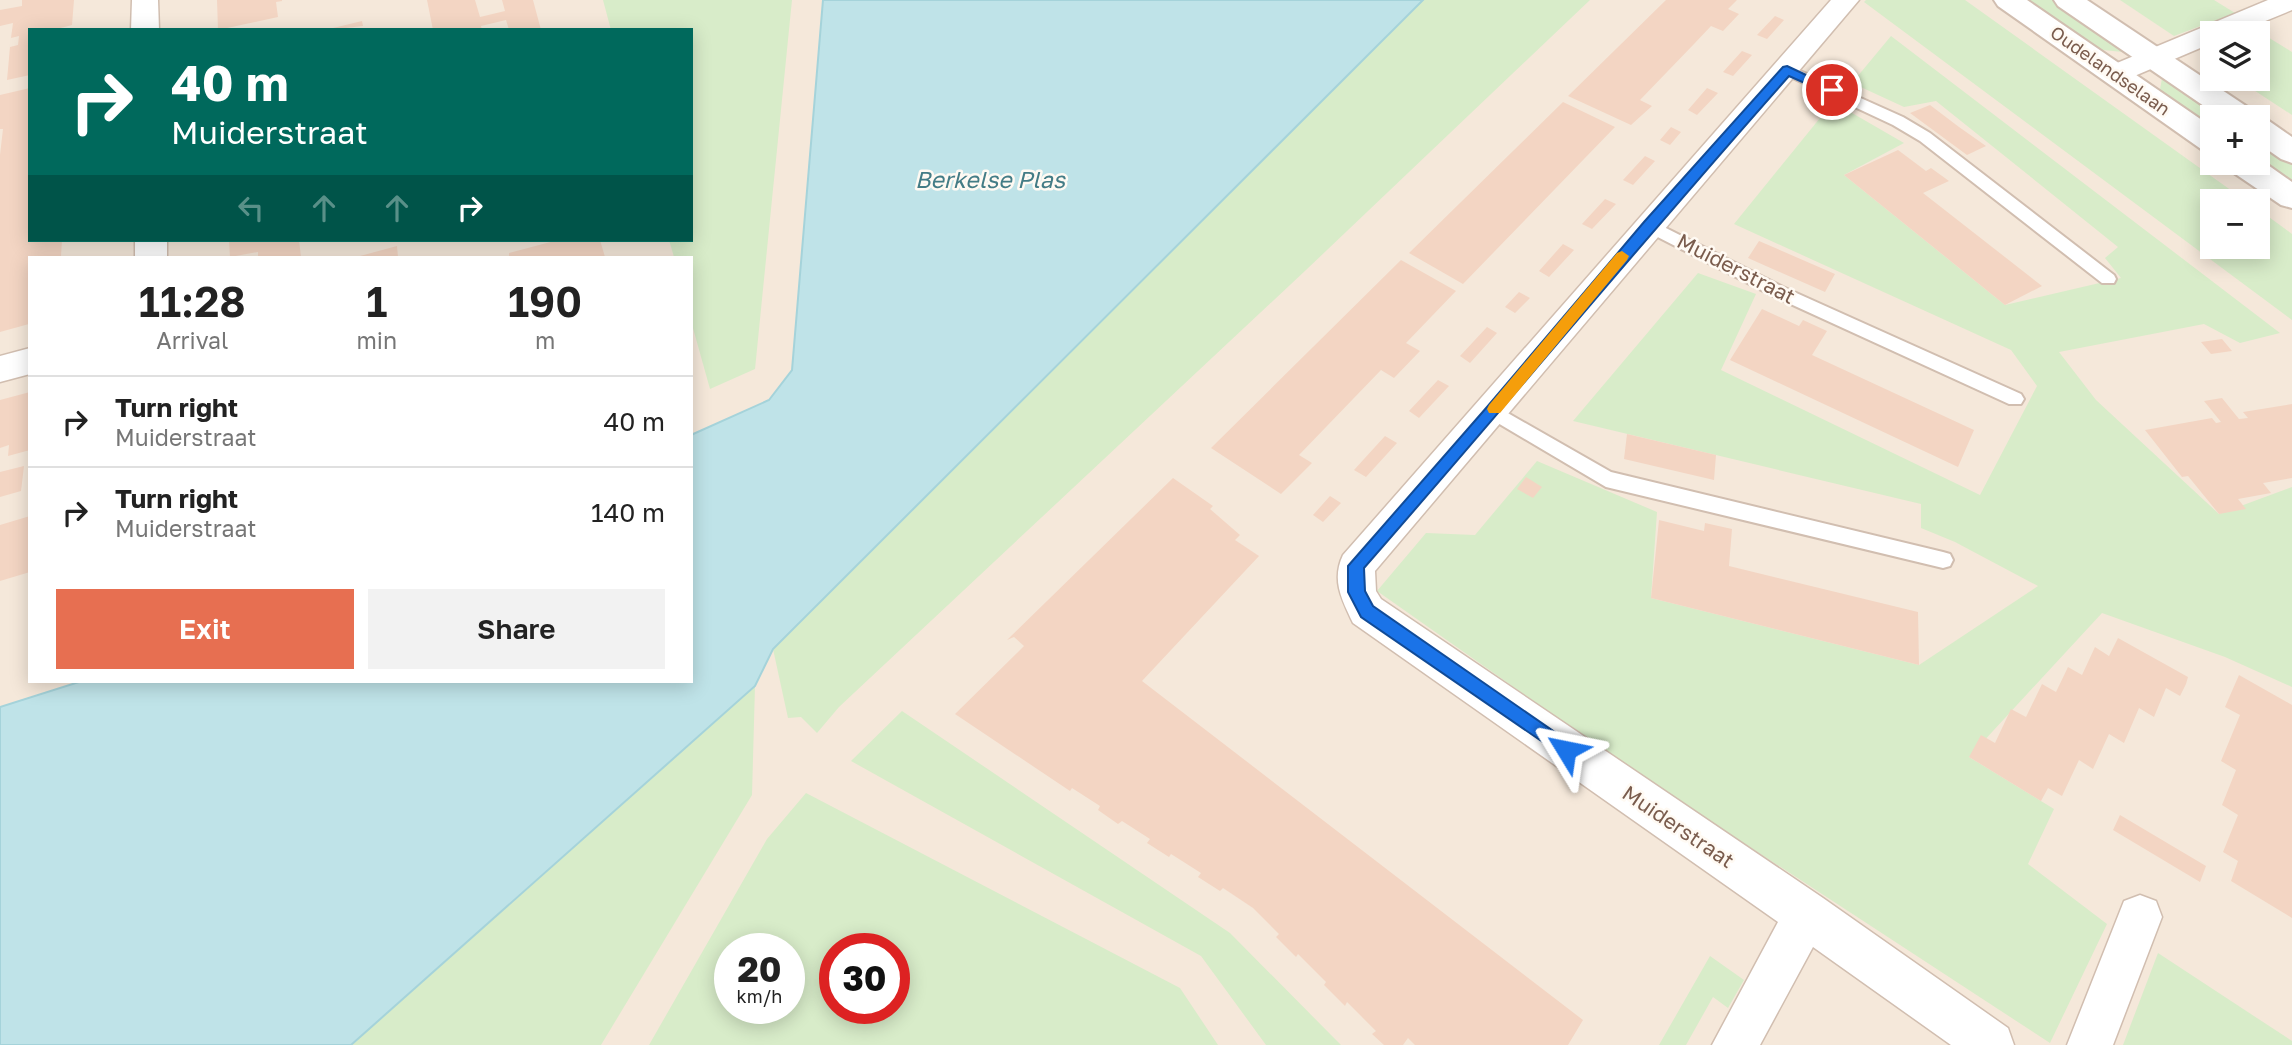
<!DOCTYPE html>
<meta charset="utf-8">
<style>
body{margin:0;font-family:"Golos Text",sans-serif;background:#f2f2f2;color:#222;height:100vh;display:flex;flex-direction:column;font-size:26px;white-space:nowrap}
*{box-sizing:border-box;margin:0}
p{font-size:23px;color:#767676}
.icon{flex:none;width:38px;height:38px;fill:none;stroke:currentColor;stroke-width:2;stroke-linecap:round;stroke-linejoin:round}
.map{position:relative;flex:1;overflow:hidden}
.side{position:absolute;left:28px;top:256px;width:665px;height:427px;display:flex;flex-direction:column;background:#fff;border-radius:0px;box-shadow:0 4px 18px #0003}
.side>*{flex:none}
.guide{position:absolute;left:28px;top:28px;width:665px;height:214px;border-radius:0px;box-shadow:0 4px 18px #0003;background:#00695c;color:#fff;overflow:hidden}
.fabs{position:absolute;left:2200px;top:21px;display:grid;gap:14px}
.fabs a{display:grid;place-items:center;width:70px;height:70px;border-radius:0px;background:#fff;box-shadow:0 4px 18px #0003;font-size:35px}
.speed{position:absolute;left:714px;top:933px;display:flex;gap:14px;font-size:35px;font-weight:700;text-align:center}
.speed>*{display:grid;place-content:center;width:91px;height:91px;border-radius:50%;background:#fff;box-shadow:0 4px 18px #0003;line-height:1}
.speed small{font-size:18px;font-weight:400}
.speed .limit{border:10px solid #d22;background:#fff;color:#111}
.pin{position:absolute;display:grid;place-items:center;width:60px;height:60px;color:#fff;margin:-30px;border:4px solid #fff;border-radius:50%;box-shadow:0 2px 7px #0007}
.me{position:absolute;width:77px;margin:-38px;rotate:305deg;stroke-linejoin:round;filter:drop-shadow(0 0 5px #0008)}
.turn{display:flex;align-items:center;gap:24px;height:147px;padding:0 28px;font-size:32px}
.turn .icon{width:91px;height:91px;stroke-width:2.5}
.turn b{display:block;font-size:49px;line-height:60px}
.lanes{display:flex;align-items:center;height:66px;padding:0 28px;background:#0003;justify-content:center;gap:35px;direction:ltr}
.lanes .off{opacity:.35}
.eta{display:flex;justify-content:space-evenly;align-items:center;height:119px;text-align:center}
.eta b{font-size:42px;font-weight:600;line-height:49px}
.primary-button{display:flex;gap:14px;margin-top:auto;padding:14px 28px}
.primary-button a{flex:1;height:80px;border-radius:0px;background:#e76f51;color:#fff;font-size:28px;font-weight:600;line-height:80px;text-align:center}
.primary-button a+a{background:#f2f2f2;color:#222}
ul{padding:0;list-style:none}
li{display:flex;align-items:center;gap:21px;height:91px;padding:0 28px;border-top:2px solid #e0e0e0}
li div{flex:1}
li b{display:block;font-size:26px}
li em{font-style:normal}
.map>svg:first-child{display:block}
.residential{fill:#f5e8da;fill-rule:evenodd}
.green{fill:#d8ecc9;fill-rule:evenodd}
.water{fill:#bfe3e8;stroke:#a5d3da;stroke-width:2}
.building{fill:#f3d5c3}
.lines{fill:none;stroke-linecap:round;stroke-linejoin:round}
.service-casing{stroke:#d1beb0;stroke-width:4}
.minor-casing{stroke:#d1beb0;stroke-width:3}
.tertiary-casing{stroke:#d1beb0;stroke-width:4}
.service{fill:#fff;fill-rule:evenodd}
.minor{fill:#fff;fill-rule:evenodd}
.tertiary{fill:#fff;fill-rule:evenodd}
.route{fill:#1a73e8;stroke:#114b97;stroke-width:2}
.slow{fill:#f59e0b}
.labels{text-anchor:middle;stroke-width:5;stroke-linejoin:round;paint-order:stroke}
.far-street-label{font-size:18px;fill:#7a5c4d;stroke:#fffaf3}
.street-label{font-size:21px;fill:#7a5c4d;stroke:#fffaf3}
.water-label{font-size:23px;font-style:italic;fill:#437c86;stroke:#fffaf3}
</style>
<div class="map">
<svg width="2292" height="1045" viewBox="0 0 2292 1045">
<rect width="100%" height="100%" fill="#fdf6ec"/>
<path class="residential" d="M0,0H2292V1045H0ZM30,30H691V240H30ZM2212,33H2258V79H2212ZM2212,117H2258V163H2212ZM2212,201H2258V247H2212ZM30,257H691V681H30ZM730,948H789V1008H730ZM835,948H894V1008H835Z"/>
<path class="green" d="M603,0H792L755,369L710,389L691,321V257H674L669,240H691V30H611Z
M1423,0H1590L1306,270L839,707L817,733L801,717L788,718L773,649Z
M1866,0H1965L2246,201H2212V247H2258V209L2292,234V320L1864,2Z
M2022,0H2053L2127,49L2123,52L2093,49Z
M2120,0H2214L2235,13L2174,36Z
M1891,36L2280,333L2240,343L2204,324L2059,352L2096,400L2219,514L2292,487V687L2225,657L2102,613L1969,757L2054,809L2028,864L2107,924L2050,1043L1629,768L1377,591L1426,533L1475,535L1537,461L1657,512L1651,598L1919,665L2038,586L1955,542L1921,528V504L1573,421L1698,273L1756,294L1721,370L1980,495L2037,386L2011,350L1734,224L1833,102L1904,143L1844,175L2005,305L2121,278L2105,258L2118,247L1936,101L1904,107L1852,83Z
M2266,36L2292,52V115L2237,79H2258V39Z
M2163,73L2228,117H2212V131L2159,95Z
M2258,137L2292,161V187L2257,163Z
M755,686L752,795L601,1045H351Z
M902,711L1230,933L1341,1045H1266L1201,956L851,761Z
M806,793L1180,988L1218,1045H649L767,839ZM730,948H789V1008H730ZM835,948H894V1008H835Z
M2158,953L2292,1041V1045H2123Z
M1710,956L1744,980L1728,1008L1713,997L1686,1045H1659Z"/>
<path class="water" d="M823,0H1423L773,649L755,686L351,1045H0V707L82,681H691V435L769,400L792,370Z"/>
<path class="building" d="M22,0H74L72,25L53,30H30V75L7,80L10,47L18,45L19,36L11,38L13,23L0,26V10L22,6Z
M217,0H282V1L276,2L278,17L218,30Z
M427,0H475L480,17L505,11L502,0H533L541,30H509L506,20L481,26L482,30H433Z
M1666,0H1737L1728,9L1739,14L1723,31L1711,26L1694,44L1640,100L1652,106L1631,125L1568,96Z
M1775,16L1784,20L1767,39L1757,35Z
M362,21L363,26L329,30V29Z
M1742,51L1752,55L1733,76L1723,72Z
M30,88V240H62L61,256L30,257L29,324L0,332V155L3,129H0V95Z
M1707,88L1718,93L1697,115L1688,110Z
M1563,102L1615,127L1463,284L1409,253Z
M1930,105L1959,127L1986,146L1967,155L1910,113Z
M1671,127L1681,132L1670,145L1660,140Z
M1898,150L1926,171L1931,168L1949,181L1923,193L2042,286L2005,305L1844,175Z
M1645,156L1655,161L1633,185L1623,180Z
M1605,199L1616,204L1592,229L1582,224Z
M229,240H299L301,257H258V252L230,257Z
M558,240H600L605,257H509V253Z
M1759,241L1835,274L1825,292L1748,258Z
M1563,244L1574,250L1549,277L1539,271Z
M397,246L398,257H360V256Z
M1401,260L1456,291L1406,343L1420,351L1394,378L1381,370L1299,455L1312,463L1281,494L1211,448Z
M1519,292L1530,298L1515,313L1505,307Z
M1762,309L1799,326L1803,320L1827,331L1812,355L1974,430L1958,467L1730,360Z
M1487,327L1497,333L1470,363L1460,356Z
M2222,339L2232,351L2211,354L2201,342Z
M1438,380L1449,386L1419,418L1409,411Z
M30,392V450L8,456L9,445L0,448V400Z
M2222,398L2239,419L2248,418L2243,412L2292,404V478L2263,483L2271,493L2238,499L2246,509L2219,514L2188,476L2182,477L2145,430L2212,418L2216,423L2221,422L2204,401Z
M1627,434L1716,455L1714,480L1624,459Z
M1385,436L1397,443L1366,477L1354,470Z
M24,466L21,491L0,497V472Z
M1526,477L1542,487L1533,498L1517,489Z
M1173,478L1213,506L1210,509L1240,535L1235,540L1259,556L1142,681L1583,1020L1568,1045H1415L1408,1038L1403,1045H1384L1372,1034L1376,1031L1347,1002L1345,1006L1324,985L1326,982L1298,954L1296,957L1276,937L1279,934L1253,908L1223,888L1220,891L1198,877L1201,873L1171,854L1169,857L1147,843L1150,839L1122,821L1118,824L1098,810L1100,806L1072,788L1070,791L955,714L1024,646L1014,637L1007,640Z
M1330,496L1341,503L1323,522L1313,515Z
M30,516V572L0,581V525Z
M1659,520L1704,531L1705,523L1732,529L1729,566L1918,612L1919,665L1651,598Z
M2118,638L2188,677L2186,684L2180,696L2166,688L2154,717L2139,708L2124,743L2109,734L2093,769L2079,760L2062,796L2048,788L2041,801L1969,757L1981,735L1995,743L2011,709L2026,717L2042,684L2056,692L2068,667L2082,675L2095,647L2109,656Z
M2239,675L2292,705V918L2231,881L2238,861L2223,852L2238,815L2222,805L2236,770L2221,761L2240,715L2225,707Z
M2120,815L2206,866L2200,882L2113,830Z"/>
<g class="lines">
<defs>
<path id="service" d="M1787,65L1903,117L1930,133L2114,275L2116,279L2114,283H2102L1920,141L1893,125L1782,73L1780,70L1782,67Z
M1648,219L1783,287L2021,394L2024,399L2021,404H2009L1771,295L1642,229L1640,225Z
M1492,404L1611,472L1943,552L1950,554L1953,560L1950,566L1943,568L1606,487L1486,416L1483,411L1486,406Z"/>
<path id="minor" d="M132,0H158L159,30H131Z
M1831,0H1859L1375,571L1376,591L1381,599L1823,898L2008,1028L2014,1045H1951L1813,947L1760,1045H1712L1778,922L1353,623C1342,600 1331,580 1343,555Z
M2268,0H2292V10L2236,33H2212V43L2125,80L2115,83L2105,80L2101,74L2105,68Z
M135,240H167V257H135Z
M30,348V374L0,382V356Z
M2140,895L2156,901L2162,917L2113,1045H2067L2124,901Z"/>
<path id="tertiary" d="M1994,0H2027L2212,127V152L2201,149L1998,6Z
M2054,0H2087L2252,110L2256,117H2220L2058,6Z
M2258,118L2269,121L2292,137V163L2281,159L2258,143Z
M2258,158L2292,182V208L2281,205L2231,171L2226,163H2258Z"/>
</defs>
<use href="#service" class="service-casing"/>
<use href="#minor" class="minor-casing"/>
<use href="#tertiary" class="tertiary-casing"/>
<use href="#service" class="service"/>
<use href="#minor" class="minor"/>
<use href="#tertiary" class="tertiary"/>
</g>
<path class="route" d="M1787,66L1838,90L1836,93H1827L1789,76C1645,238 1507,405 1364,568L1365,591L1373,606L1572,744L1575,750L1572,756L1566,758L1361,617L1348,592V566L1487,407L1644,222L1783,67Z"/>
<path class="slow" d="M1622,251L1629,256L1627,260L1500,413H1489L1487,409L1489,405L1617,253Z"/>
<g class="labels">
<g class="far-street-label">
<text transform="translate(2110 71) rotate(35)" y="6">Oudelandselaan</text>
</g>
<g class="street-label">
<text transform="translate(1736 269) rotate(27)" y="7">Muiderstraat</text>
<text transform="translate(1678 827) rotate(34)" y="7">Muiderstraat</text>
</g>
<g class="water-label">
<text x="990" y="188">Berkelse Plas</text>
</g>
</g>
</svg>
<div class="fabs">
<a><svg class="icon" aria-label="layers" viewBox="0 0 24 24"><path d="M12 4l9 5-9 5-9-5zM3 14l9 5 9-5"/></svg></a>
<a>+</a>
<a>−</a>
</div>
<div class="speed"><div>20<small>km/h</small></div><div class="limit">30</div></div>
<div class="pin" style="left:1832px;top:90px;background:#d93025"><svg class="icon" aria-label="arrive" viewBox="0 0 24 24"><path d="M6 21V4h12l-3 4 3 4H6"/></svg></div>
<svg class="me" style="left:1566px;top:750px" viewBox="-20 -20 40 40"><path d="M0-17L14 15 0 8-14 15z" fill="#1a73e8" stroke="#fff" stroke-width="4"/></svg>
<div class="guide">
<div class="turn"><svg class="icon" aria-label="right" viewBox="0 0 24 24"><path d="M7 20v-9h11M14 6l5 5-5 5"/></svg><div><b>40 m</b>Muiderstraat</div></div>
<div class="lanes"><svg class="icon off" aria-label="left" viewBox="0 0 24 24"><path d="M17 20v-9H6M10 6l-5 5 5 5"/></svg><svg class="icon off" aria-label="ahead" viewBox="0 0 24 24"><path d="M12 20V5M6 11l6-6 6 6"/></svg><svg class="icon off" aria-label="ahead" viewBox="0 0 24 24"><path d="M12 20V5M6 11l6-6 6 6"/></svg><svg class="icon" aria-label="right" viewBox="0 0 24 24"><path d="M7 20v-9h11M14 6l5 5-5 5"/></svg></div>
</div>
<section class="side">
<div class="eta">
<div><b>11:28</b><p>Arrival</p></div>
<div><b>1</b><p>min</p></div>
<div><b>190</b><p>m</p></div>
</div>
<ul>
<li><svg class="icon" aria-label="right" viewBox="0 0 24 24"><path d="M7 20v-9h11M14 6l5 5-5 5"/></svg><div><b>Turn right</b><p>Muiderstraat</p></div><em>40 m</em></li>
<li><svg class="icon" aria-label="right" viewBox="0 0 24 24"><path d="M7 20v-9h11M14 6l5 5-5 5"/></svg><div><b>Turn right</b><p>Muiderstraat</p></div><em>140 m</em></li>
</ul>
<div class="primary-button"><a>Exit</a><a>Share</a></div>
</section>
</div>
